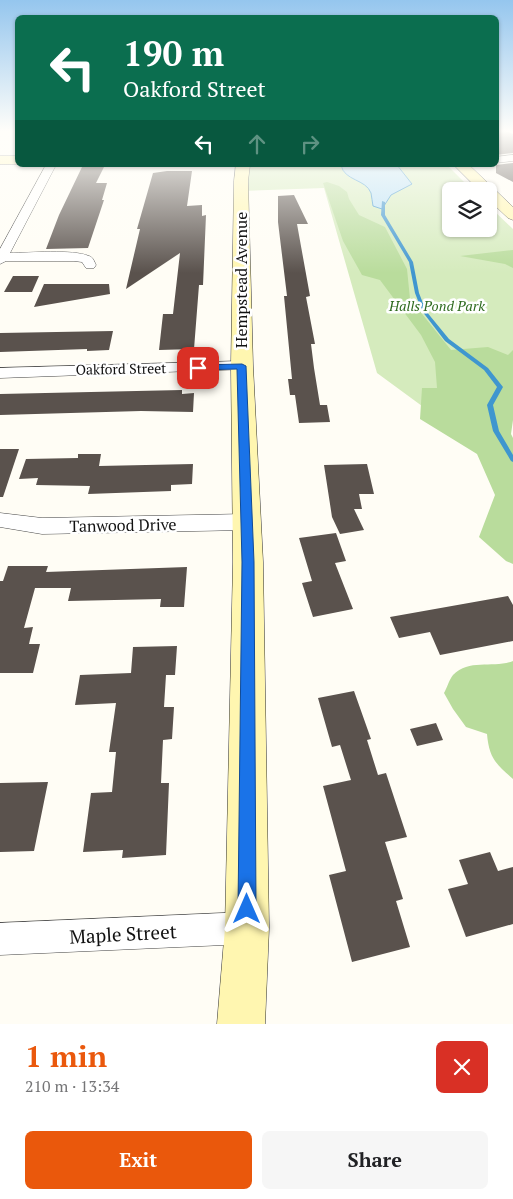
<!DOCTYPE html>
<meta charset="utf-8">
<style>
body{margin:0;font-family:"PT Serif",serif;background:#f6f6f6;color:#202124;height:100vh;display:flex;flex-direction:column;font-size:19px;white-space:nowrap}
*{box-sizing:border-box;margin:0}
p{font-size:16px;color:#757577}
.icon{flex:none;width:28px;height:28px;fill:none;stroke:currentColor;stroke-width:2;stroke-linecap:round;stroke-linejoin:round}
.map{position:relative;height:1024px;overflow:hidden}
.side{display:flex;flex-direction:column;background:#fff;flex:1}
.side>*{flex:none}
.hud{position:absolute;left:15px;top:15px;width:484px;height:152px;border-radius:8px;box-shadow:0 1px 4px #0004;background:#0b6e4f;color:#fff;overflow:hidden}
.controls{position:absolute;left:442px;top:182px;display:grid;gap:10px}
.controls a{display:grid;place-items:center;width:55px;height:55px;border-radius:8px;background:#fff;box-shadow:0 1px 4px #0004;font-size:25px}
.pin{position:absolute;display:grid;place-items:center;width:42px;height:42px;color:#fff;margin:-21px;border-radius:10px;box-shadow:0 2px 8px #0006}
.me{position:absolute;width:55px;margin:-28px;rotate:0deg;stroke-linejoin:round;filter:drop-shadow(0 0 4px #0008)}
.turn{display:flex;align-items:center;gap:18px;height:105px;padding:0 25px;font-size:22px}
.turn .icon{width:65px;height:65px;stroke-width:2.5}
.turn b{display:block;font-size:35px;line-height:42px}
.lanes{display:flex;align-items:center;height:48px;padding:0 25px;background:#0003;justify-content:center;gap:25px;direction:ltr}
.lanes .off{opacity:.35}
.round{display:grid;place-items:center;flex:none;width:52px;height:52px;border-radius:8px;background:#f6f6f6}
.headline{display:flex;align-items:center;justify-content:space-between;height:85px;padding:0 25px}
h1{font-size:30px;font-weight:800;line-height:38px;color:#ea580c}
.button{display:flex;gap:10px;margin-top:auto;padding:10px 25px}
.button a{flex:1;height:58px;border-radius:8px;background:#ea580c;color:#fff;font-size:20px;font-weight:800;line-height:58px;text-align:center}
.button a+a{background:#f6f6f6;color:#202124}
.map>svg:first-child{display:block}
.green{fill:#d5ebbd}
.forest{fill:#b9dc9c}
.water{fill:#b9e0f7;stroke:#3f96cf}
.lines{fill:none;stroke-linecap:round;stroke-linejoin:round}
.stream{fill:#3f96cf;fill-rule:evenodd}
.building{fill:#5a524d}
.street-casing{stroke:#444;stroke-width:1}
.secondary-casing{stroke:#333;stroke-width:1}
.street{fill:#fff;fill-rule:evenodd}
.secondary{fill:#fff6b0;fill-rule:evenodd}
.route{fill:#1a73e8;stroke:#114b97}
.labels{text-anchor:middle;stroke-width:5;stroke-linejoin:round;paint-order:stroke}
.far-park-label{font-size:14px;font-style:italic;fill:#2f6b1f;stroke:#fff}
.far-street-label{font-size:14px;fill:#111;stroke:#fff}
.street-label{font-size:16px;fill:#111;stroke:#fff}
.near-street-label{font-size:19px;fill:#111;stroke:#fff}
</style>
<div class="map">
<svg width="513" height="1024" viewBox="0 0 513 1024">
<rect width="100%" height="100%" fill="#fffdf5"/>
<path class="green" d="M242,165H447L473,191H451V229H489V206L513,229V396L422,406L377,373L324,188L239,191Z"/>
<path class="forest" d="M327,182L339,186L347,192L349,199L359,215L385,227L407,269L410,299L451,350L488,347L508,355L513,350V420L511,434L513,438V564L506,561L479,537L495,495L477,454L420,419L422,388H437L435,362L421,335L380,280L362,275L343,241L323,183Z
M513,250V268L505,264L460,256Z
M513,661V779C496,764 489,758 487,734L466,727L453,709L444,693C447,688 449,680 453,675C470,658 493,669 513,661Z"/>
<path class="water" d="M341,165H397L412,184L391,195L382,209L373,206C372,202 372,197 371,193C366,179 344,181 341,165Z"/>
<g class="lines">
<path class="stream" d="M382,201L385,202V215L413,262L419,293L426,311L449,339L488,368L503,387L493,405L499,431L513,455V462L511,461L493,431L487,405L497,387L484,370L445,341L422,311L415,293L409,262L381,215Z"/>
</g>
<path class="building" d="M496,130H504L513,134V153L496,155Z
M513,163V182L496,173V165Z
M82,167H104L96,183H107L102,200H104L88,248L46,249L59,215Z
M167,171H192L187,206L202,205V216L206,215L203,285H199L194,349L159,350L163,314H173L180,253L126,289L140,229H137L153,173Z
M294,195L308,224H297L310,296L306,297L315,344H311L314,368L320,405H327L330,422L299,423L295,395H290L288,379H292L284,296H287L278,222V196Z
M13,276H39L32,292H4Z
M44,284H109L110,294L34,307Z
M113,331L109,350L87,351V349L0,352V333Z
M182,390V394L194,393L193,412L141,411L0,415V394Z
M0,449H19L3,497H0Z
M78,454H101L99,466L193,464L192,484L171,485V491L88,494L90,486L36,485L38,478L19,479L26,459L78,458Z
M367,464L374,494H359L362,509H354L364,530L340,534L332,517L324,465Z
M336,533L346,561L335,563L353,609L313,617L302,583L312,581L299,538Z
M8,566H48L46,572L187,567L184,607H160L161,599L68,601L71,588H35L24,628L33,627L29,644H40L33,673H0V581H3Z
M508,596L513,605V641L440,655L430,632L399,638L390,617Z
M177,646L175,675H166L164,707H174L172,739L163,740L161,783H169L166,855L122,858L123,850L83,852L91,793L112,792L116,752H109L116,703L75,705L80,675L131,673L133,647Z
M354,691L371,739L367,740L378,775L386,773L407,837L385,842L403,899L396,901L410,947L352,962L329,875L346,871L323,786L351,780L340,745L332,747L318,698Z
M436,723L443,740L417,746L410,729Z
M48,782L34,851L0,852V783Z
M490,852L498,871L513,867V924L466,937L448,889L468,884L459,860Z"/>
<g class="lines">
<defs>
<path id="street" d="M513,155V161L496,163V157Z
M46,165H56L10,253C29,253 73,249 89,256C93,257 94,261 96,265L94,268H86L82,262L74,261H6L0,264V249Z
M242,361L248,363L250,366L248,369L0,378V368Z
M0,513L42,518L246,514L253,517L256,522L253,527L246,530L42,534L0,527Z
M247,912L258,917L263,928L258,939L247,944L0,955V923Z"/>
<path id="secondary" d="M0,156H18V164H0Z
M236,165H250L248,181L253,366L263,562L269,928L265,1024H217L225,928L233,562L231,366L234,181Z
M454,165H469L513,207V220L508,218L489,200V191H480Z"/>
</defs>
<use href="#street" class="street-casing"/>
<use href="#secondary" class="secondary-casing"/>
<use href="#street" class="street"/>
<use href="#secondary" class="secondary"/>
</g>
<linearGradient id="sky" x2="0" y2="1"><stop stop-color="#95c6ee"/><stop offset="0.48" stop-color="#fffefa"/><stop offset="1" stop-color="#fffefa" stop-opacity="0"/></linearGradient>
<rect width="513" height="273" fill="url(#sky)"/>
<path class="route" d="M242,364L246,366L254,562L256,909L253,916L247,918L241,916L238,909L242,562L237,369L198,370L194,368L198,365Z"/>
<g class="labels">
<g class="far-park-label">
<text x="437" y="311">Halls Pond Park</text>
</g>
<g class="far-street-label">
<text transform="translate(121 369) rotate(-1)" y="5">Oakford Street</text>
</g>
<g class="street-label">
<text transform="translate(241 280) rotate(-90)" y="6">Hempstead Avenue</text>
<text transform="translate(123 525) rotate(-1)" y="6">Tanwood Drive</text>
</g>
<g class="near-street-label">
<text transform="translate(123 934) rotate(-3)" y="7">Maple Street</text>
</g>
</g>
</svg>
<div class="controls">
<a><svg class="icon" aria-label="layers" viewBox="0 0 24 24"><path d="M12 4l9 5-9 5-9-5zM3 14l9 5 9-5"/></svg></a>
</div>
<div class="pin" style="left:198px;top:368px;background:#d93025"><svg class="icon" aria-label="arrive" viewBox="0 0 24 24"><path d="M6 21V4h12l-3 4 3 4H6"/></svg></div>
<svg class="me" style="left:247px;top:909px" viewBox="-20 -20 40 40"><path d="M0-17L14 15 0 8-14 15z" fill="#1a73e8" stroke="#fff" stroke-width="4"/></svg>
<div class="hud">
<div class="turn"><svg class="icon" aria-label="left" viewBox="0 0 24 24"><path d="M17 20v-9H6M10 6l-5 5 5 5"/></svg><div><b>190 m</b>Oakford Street</div></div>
<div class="lanes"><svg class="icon" aria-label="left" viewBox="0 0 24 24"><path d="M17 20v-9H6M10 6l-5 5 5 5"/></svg><svg class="icon off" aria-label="ahead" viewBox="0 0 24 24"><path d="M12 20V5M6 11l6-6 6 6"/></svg><svg class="icon off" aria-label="right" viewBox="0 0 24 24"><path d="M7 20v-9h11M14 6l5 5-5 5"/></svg></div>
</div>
</div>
<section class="side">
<div class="headline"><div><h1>1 min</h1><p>210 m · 13:34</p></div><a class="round" style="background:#d93025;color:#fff"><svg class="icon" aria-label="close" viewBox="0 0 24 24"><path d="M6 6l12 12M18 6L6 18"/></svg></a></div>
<div class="button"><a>Exit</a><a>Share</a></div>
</section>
